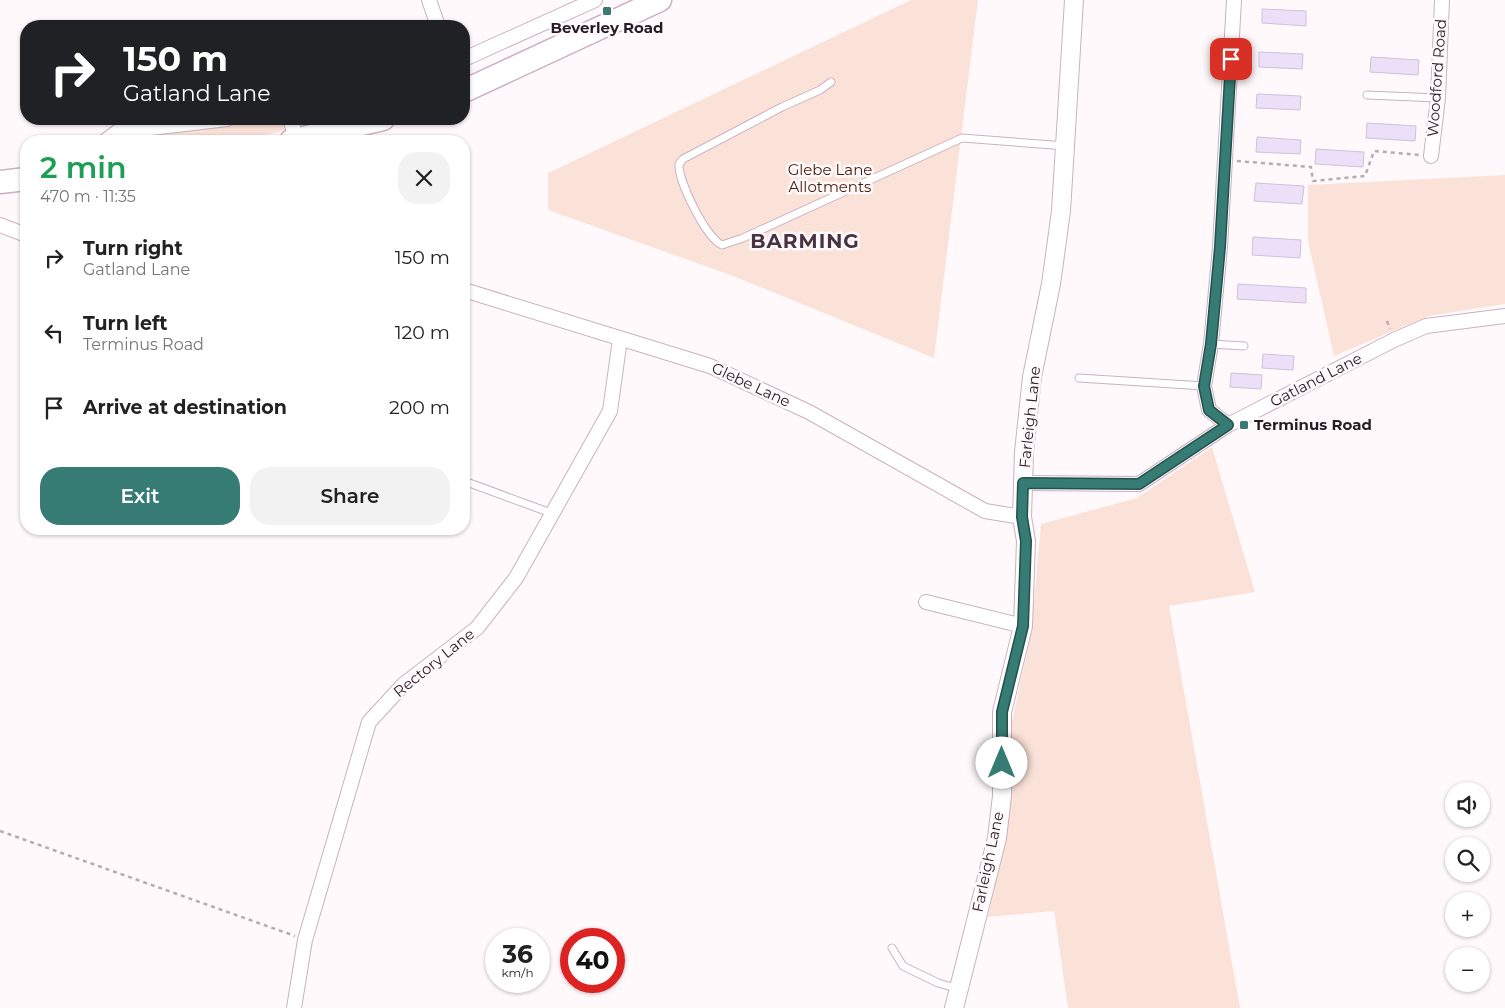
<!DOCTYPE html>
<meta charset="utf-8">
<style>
body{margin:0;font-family:Montserrat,sans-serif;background:#f2f2f2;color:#222;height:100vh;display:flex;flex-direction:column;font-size:19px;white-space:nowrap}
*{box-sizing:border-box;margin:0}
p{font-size:16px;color:#767676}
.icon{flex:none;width:28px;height:28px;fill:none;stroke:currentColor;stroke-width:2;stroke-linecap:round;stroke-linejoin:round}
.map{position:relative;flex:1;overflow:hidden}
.drawer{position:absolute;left:20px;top:135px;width:450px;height:400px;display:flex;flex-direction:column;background:#fff;border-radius:20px;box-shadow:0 1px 4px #0004}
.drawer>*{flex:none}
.top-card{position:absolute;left:20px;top:20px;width:450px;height:105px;border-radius:20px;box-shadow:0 1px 4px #0004;background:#202124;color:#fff;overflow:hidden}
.fabs{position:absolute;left:1445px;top:782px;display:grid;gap:10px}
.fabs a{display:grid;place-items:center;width:45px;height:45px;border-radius:50%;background:#fff;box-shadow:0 1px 4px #0004;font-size:25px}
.speed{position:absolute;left:485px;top:928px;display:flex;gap:10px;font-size:25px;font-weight:700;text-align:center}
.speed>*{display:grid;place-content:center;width:65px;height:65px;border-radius:50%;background:#fff;box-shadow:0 1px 4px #0004;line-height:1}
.speed small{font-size:12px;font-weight:400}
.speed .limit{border:8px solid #d22;background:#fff;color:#111}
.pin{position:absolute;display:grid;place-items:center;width:42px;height:42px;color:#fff;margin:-21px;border-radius:10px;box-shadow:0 2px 8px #0006}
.me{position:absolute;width:55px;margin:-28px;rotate:0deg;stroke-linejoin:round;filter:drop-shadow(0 0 4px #0008)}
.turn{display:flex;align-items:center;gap:18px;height:105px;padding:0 20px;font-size:22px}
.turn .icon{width:65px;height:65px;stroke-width:2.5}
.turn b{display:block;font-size:35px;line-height:42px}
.round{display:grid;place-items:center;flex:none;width:52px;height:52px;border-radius:20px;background:#f2f2f2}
.headline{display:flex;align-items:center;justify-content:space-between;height:85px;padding:0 20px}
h1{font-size:30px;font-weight:600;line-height:38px;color:#1e9e55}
.button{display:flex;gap:10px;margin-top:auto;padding:10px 20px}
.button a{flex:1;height:58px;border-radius:20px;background:#367c74;color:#fff;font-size:20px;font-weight:600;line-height:58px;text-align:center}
.button a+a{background:#f2f2f2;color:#222}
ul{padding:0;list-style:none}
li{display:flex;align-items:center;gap:15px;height:75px;padding:0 20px}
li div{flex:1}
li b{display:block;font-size:19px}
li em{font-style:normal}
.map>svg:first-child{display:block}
.green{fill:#fbe2d8}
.building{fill:#ecdff8;stroke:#cec1da}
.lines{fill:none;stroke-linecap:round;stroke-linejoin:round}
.service-casing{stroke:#cbb1c1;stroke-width:9}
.minor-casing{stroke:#cbb1c1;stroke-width:16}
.tertiary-casing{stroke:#cbb1c1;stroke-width:20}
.primary-casing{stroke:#cbb1c1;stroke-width:25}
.path{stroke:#b3acb0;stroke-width:2.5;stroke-dasharray:4 4;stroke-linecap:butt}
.service{stroke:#fff;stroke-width:7}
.minor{stroke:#fff;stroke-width:14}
.tertiary{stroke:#fff;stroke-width:18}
.primary{stroke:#fff;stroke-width:22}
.route-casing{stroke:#23514b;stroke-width:12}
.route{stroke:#367c74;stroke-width:9}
.poi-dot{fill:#367c74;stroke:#fff9fc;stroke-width:2}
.labels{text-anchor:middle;stroke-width:5;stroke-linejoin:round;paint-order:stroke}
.poi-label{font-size:15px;font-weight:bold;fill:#261c22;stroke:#fff9fc}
.street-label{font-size:15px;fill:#261c22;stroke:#fff9fc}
.park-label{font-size:15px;fill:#481a04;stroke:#fff9fc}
.district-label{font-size:20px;font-weight:bold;letter-spacing:1px;fill:#483340;stroke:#fff9fc}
</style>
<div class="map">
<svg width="1505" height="1008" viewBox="0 0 1505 1008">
<rect width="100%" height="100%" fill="#fff9fc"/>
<path class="green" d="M911,0H978L934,358L733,276L548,210V173Z
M281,120L285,121L287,130L238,141H110L114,138L203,125Z
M1505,175V304L1429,316L1334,356L1308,241V185Z
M1212,447L1255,592L1169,606L1240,1008H1068L1054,911L988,917L1007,828L1012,721L1031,634L1041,524L1137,498Z"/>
<path class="building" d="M1262,9L1306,11V26L1262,23Z
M1259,52L1303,54L1302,69L1259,67Z
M1371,57L1419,60L1418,75L1370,72Z
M1257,94L1301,96L1300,110L1256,108Z
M1367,123L1416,126L1415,141L1366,138Z
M1257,137L1301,140L1300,154L1256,152Z
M1316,149L1364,152L1363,167L1315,164Z
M1256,183L1304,186L1302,204L1254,201Z
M1253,237L1301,240L1300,258L1252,255Z
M1238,284L1306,288V303L1237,299Z
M1263,354L1294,356L1293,370L1262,368Z
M1231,373L1262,375L1261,389L1230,387Z"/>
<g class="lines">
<defs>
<path id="service" d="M831,82L820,90L782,107L683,159L679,164C678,181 706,238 722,245L743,238L962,138L1066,146
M1367,95L1438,98
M1211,344L1244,346
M1079,378L1204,386
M464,481L551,513
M892,948L903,966L938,983L959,989"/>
<path id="minor" d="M429,0L438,26
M464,59L595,0
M290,119L297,140
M105,141L117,132L227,119
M1431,156L1438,98L1442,0
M0,225L26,235
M464,290L710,366L809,412L985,511L1022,517
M1228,425L1209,410L1204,386L1211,344L1220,247L1234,0
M1023,483L1139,484L1228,425L1394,340L1426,326L1505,316
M926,602L1023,626
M294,1008L305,940L369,722L404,684L477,628L516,578L610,411L620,339"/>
<path id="tertiary" d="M954,1008L997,838L1002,796V712L1023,626L1026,541L1022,517L1024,452L1032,377L1051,284L1061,211L1074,0"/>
<path id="primary" d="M464,91L660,0
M291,141L383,119
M0,182L26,179"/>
</defs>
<use href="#service" class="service-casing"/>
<use href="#minor" class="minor-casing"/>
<use href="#tertiary" class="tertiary-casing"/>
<use href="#primary" class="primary-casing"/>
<path class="path" d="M1237,161L1311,167L1313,181L1365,176L1374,151L1420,155
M1387,321L1390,329
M0,831L295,936"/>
<use href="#service" class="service"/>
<use href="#minor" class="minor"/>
<use href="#tertiary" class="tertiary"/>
<use href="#primary" class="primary"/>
</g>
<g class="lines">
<defs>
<path id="route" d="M1002,763V712L1023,626L1026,541L1022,517L1023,483L1139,484L1228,425L1209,410L1204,386L1211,344L1220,247L1231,59"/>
</defs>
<use href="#route" class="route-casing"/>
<use href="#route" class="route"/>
</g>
<g class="poi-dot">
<rect x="602" y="6" width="10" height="10" rx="2.5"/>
<rect x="1239" y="420" width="10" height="10" rx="2.5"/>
</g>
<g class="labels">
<g class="poi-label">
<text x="607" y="33">Beverley Road</text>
<text x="1254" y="430" text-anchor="start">Terminus Road</text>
</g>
<g class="street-label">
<text transform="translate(1437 78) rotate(-86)" y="5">Woodford Road</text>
<text transform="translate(1316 380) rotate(-27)" y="5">Gatland Lane</text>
<text transform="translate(751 385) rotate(25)" y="5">Glebe Lane</text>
<text transform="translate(1030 417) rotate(-84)" y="5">Farleigh Lane</text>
<text transform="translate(434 663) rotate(-39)" y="5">Rectory Lane</text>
<text transform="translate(988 862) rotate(-78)" y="5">Farleigh Lane</text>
</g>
<g class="park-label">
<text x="830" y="175">Glebe Lane<tspan x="830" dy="17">Allotments</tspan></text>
</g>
<g class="district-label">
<text x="805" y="248">BARMING</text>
</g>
</g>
</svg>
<div class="fabs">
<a><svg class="icon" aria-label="sound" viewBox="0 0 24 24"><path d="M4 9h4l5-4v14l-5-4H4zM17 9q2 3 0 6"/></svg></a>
<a><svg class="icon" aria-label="search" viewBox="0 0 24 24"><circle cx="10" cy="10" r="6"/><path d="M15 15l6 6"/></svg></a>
<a>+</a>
<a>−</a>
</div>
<div class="speed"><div>36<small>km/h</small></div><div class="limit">40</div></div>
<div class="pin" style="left:1231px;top:59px;background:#d93025"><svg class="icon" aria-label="arrive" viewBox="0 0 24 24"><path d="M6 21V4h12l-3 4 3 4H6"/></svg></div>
<svg class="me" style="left:1002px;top:763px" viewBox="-20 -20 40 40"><circle r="19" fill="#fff"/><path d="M0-13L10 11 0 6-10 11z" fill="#367c74"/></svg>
<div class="top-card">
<div class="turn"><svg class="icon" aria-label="right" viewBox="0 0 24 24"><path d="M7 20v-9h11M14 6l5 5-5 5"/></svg><div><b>150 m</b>Gatland Lane</div></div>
</div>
<section class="drawer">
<div class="headline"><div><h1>2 min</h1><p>470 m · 11:35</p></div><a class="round"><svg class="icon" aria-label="close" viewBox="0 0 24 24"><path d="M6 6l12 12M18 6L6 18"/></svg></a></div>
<ul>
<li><svg class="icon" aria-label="right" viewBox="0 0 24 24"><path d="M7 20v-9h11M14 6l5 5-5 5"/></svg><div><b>Turn right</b><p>Gatland Lane</p></div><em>150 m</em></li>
<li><svg class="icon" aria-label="left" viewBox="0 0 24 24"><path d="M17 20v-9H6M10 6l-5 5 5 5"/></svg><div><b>Turn left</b><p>Terminus Road</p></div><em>120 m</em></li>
<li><svg class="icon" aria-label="arrive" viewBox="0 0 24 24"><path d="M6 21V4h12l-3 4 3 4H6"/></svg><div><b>Arrive at destination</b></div><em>200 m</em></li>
</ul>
<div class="button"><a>Exit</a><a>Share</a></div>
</section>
</div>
